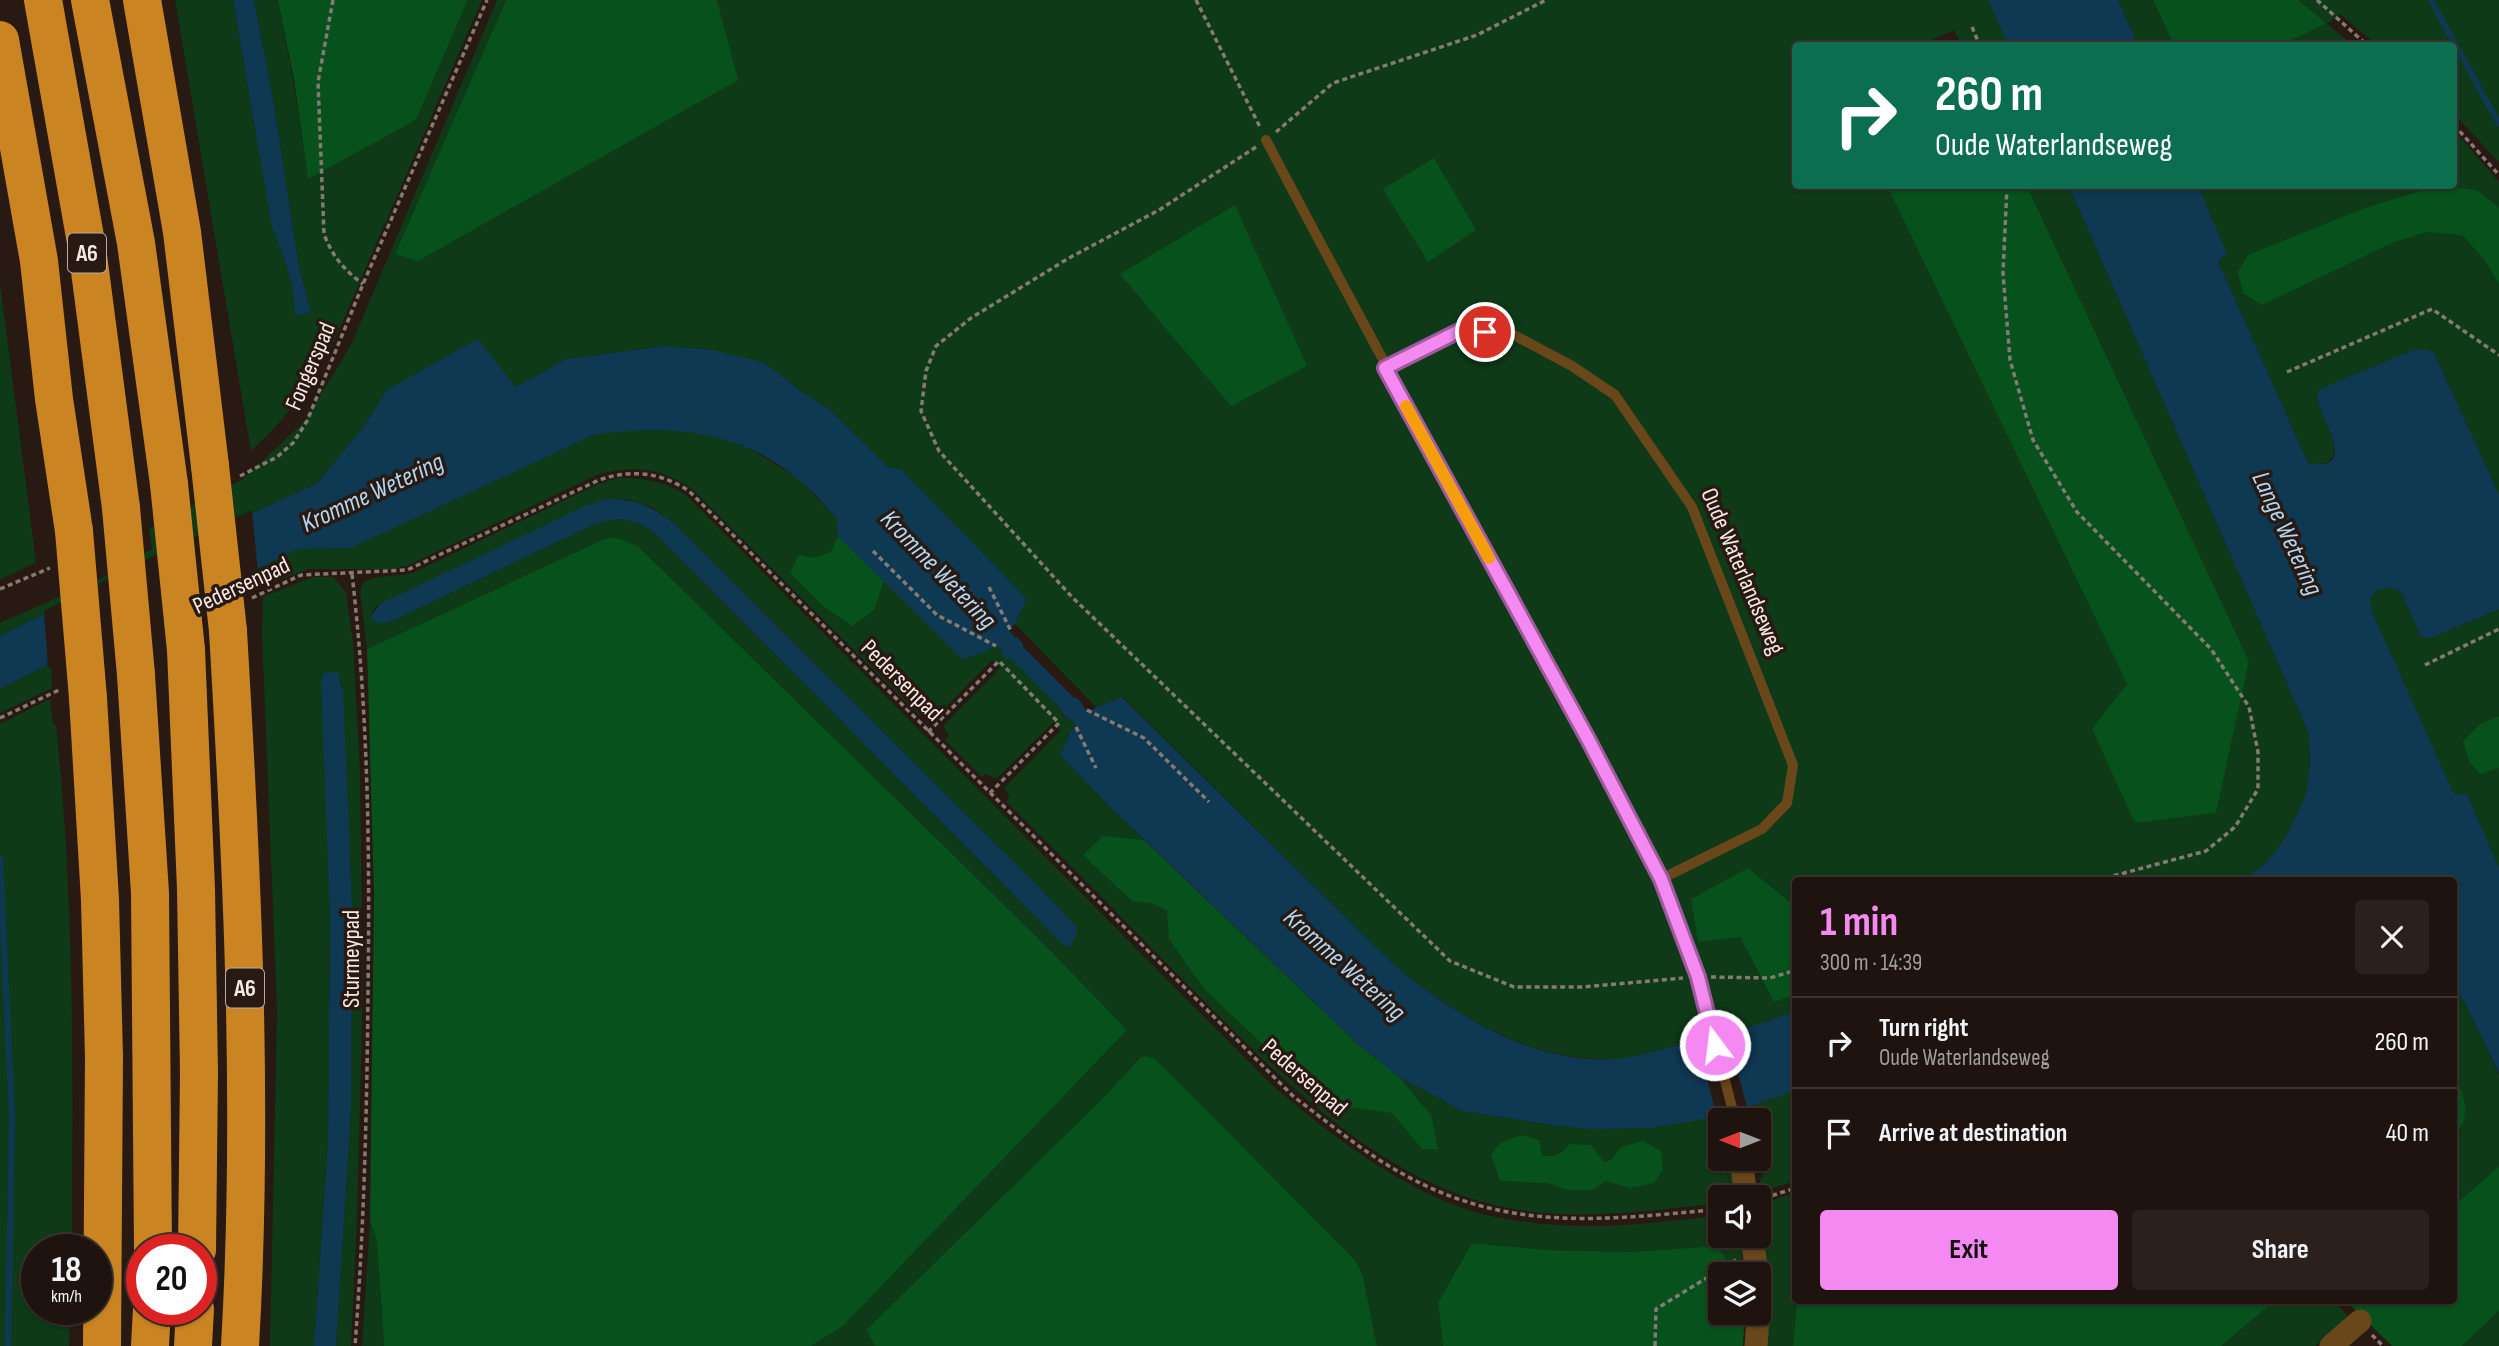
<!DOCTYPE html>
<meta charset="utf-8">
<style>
body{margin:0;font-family:"Sofia Sans Condensed",sans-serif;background:#2b201c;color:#f1f3f6;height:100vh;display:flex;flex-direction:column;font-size:26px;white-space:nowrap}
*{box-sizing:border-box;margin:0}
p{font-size:23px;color:#a19e9e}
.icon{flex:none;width:38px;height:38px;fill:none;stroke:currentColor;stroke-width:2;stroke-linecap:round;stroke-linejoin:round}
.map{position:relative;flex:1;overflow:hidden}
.panel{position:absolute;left:1792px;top:877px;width:665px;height:427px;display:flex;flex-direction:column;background:#1e130e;border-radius:7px;box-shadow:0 2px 5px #0004,0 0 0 2px #3c322e}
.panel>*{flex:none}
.guide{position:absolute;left:1792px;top:42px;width:665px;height:147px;border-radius:7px;box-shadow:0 2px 5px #0004,0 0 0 2px #3c322e;background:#0b6e4f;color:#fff;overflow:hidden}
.needle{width:46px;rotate:270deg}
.tools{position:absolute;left:1708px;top:1108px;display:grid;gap:14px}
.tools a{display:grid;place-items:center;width:63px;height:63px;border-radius:7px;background:#1e130e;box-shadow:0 2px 5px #0004,0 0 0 2px #3c322e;font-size:35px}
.speed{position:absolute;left:21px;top:1234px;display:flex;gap:14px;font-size:35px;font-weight:700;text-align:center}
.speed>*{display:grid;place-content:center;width:91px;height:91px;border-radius:50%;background:#1e130e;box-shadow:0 2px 5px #0004,0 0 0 2px #3c322e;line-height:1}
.speed small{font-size:18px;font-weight:400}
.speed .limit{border:10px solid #d22;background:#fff;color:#111}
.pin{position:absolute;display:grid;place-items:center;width:60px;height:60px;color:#fff;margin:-30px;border:4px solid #fff;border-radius:50%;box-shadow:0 2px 7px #0007}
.me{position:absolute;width:77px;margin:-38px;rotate:345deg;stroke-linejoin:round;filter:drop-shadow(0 0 5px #0008)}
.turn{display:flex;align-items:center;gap:24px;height:147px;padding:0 28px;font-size:32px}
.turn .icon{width:91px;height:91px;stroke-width:2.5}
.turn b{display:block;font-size:49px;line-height:60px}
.round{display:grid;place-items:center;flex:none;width:74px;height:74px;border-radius:7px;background:#2b201c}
.summary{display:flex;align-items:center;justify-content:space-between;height:119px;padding:0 28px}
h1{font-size:42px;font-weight:700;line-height:52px;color:#f489f1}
.action{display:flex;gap:14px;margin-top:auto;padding:14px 28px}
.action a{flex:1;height:80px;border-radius:7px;background:#f489f1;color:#111;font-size:28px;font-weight:700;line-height:80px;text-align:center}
.action a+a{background:#2b201c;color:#f1f3f6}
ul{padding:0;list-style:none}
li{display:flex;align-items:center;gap:21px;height:91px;padding:0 28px;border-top:2px solid #3c322e}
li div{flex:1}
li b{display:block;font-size:26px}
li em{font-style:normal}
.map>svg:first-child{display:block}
.green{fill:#0e3a17;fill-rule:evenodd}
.forest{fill:#06511c}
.water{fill:#0f3853}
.pier{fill:#281912}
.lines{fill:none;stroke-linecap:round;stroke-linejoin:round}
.stream{stroke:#0f3853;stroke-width:6}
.path{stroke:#877a74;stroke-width:3.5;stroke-dasharray:5 3.5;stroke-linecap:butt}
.lane{stroke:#6a471b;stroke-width:10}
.street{stroke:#6a471b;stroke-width:23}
.highway{stroke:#ca8422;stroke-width:38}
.highway-bridge{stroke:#ca8422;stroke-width:38}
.route-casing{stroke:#9f599d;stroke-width:18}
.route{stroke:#f489f1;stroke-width:12}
.slow{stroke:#f59e0b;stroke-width:12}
.labels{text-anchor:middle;stroke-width:7;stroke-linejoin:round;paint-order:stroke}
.shield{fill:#281912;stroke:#b8aba6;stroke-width:2}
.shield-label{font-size:23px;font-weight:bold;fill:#f6eae5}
.street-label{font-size:24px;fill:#f6eae5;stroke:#281912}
.water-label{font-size:26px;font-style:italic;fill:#b2d7f3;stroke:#281912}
</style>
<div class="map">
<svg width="2499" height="1346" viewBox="0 0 2499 1346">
<rect width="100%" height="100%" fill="#281912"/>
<path class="green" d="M175,0H233L272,228C284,255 295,285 295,316L311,312L299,267L273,99L254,0H278L293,80L308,178L416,120L468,0H482L335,339C311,385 289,416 251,451Z
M497,0H506L395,254L737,80L717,0H1988L2008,45H1962L1954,30L1921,45L1796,46V186H1887L2127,684L2135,822L2215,813L2249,661L2027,186H2069L2309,734L2310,764L2306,794L2286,837L2265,864L2242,880H1898L1895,877L1886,880H1796L1795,906L1748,868L1740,937L1774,1002L1795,995V1011L1731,1035L1706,1040L1725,1120H1720V1126L1701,1023L1694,1025L1698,1041C1670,1049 1642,1058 1613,1059C1532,1062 1456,1016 1395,966L1123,697L1096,707L1015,624L1027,599L901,469L888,467L829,409L799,390L665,346L566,359L516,387L387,390L362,429L317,483L154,559L0,636V623L101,578L152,549L149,528L243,479L304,422L351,345Z
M2118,0H2153L2174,45H2138Z
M2162,0H2499V162L2454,114V46L2377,45L2340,14L2327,24L2353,45H2184Z
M2454,130L2499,182V494L2433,351L2416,349L2317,400C2326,420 2355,472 2308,463L2218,261L2227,253L2198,186H2454Z
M0,283L36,562L0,580Z
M626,430H666L705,434L741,444L767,459L799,479L837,519L999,646L1062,710L1061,713L1067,719L1071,718L1076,726L1070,733L1060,755L1109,806L1257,949L1359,1045L1398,1076L1462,1111L1552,1125L1651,1128L1715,1115L1720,1136V1158L1724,1159L1730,1188L1726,1159H1732L1737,1197H1720V1203C1646,1211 1567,1223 1494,1205C1369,1175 1269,1066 1181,978C1123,919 1065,860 1006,802L1010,797L1004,788L1061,730L1054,722L996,779L986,774L982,777L945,740L949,736L943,726L1000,668L992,660L935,718L925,712L920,716L691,488C661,468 633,465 599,474L409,565L393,569H309L267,585L260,568L297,548H351L559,449L593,435Z
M617,478C645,478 663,481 686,495L1271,1084C1329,1135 1407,1194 1482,1214C1514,1222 1550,1225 1583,1226C1628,1227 1675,1220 1720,1216V1236H1742L1743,1274H1737L1717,1246L1629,1252L1549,1250L1473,1243L1438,1303L1443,1346H1377L1363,1276L1356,1261L1155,1060L1146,1056L1139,1057L1106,1095L866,1330L875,1346H811L843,1325L1127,1030L1048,948L638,546L602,540L367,649L360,592L362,584C375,573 396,578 413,573L596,485ZM627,499L652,507L673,523L1039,887L1077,927L1070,946H1064L654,532C631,518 619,516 593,525L390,622L370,617L375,607Z
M313,577H333L346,592L353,642L360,771L363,985L357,1219L351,1346H336L351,1111L352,904L341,677L330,915L328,1141L314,1346H270L277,1010L262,634L263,597Z
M2389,587L2401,592L2421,637L2431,638L2499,609V867L2467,794L2454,795L2374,616L2370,600L2376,591Z
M51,663L52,688L0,713V689Z
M50,699L53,724L56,726C74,891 73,1059 72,1225L71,1249L37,1250V1309H70L69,1346H0V724Z
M2454,989L2464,1001L2499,1074V1166L2454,1206V1138L2462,1129V1094L2454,1072Z
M1795,1091V1181L1756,1193L1762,1176L1759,1159V1120H1751L1748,1107Z
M1792,1194L1795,1205L1797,1300L1793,1346H1766L1768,1312L1759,1204Z
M370,1220L377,1242L384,1346H362Z
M2276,1300H2333L2348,1316L2315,1346H2221Z
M2499,1311V1346H2462Z"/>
<path class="forest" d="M278,0H468L416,120L308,179L294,80Z
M506,0H717L738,80L418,261L395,254Z
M2153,0H2298L2326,23L2282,45H2174Z
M1434,158L1476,230L1428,262L1383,189Z
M1887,186H2027L2249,661L2216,813L2135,823L2092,729L2127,684Z
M2438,186L2477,190L2499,208V284L2484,259L2462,235L2427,232L2392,243L2262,305L2243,293L2238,272L2248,255L2367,207Z
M1235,205L1307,366L1231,406L1120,274Z
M838,536L884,581L874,610L852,626L824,607L790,573L799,555L813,558L831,552Z
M614,537L638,546L1048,948L1127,1030L843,1326L811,1346H384L377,1242L370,1220L374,893L367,649L602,540Z
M2499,716V768L2480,774L2469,761L2463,741L2480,724Z
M1103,836L1144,840L1359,1045L1398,1076L1431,1115L1438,1149H1422L1392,1113L1347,1107L1309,1088L1204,989L1169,939L1167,910L1151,903L1132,901L1083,855Z
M1748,868L1795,906V995L1774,1002L1740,937L1698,942L1691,899Z
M1146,1056L1155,1059L1356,1261L1363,1276L1377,1346H875L866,1330L1106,1095L1140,1057Z
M2454,1072C2464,1097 2473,1115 2454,1138Z
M1522,1135L1539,1140L1542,1155C1554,1158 1562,1154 1569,1144L1591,1145L1604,1162L1611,1160L1621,1147L1643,1141L1661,1151L1663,1170L1654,1183L1630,1188L1606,1181L1592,1190H1567L1547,1183L1500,1181L1491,1156C1497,1142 1509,1139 1522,1135Z
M2499,1166V1311L2462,1346H2392L2345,1300H2454V1206Z
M1472,1243L1549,1250L1629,1252L1717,1246L1737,1274H1720V1312L1745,1313L1743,1346H1443L1438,1303Z
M1797,1300H2276L2221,1346H1793Z"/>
<path class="water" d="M233,0H254L273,99L299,267L311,312L295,316C295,286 284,256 272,228Z
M1988,0H2118L2138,45H2008Z
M2069,186H2198L2227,253L2218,261L2308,463C2359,473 2322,420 2318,401C2317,398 2318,394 2318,390L2416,349L2433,351L2499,494V609L2431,638L2421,637L2401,592L2389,587L2376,591L2370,600L2374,616L2454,794H2467L2499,867V1073L2464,1001L2454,989V880H2242L2265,864L2286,837L2306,794L2310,764L2309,734Z
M478,339L516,387L566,359L665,346L712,350L765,363L799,390L829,409L888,467L901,469L1027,599L1015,624L1009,630L1015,638L1017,637L1023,644V647L1074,698L1076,697L1083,704V707L1090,712L1096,707L1122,697L1395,966C1455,1015 1534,1065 1616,1059C1645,1056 1671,1046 1699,1041C1733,1034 1763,1023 1795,1011V1091L1748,1107L1703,1119L1651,1128L1589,1129L1552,1125L1462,1111L1398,1076L1359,1045L1109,806L1060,755L1070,733L1076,726L1071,719H1068L1061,712L1062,710L1011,659L1008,660L1001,653L1003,651L995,644L989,650L962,659L838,536L837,519C825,506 813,491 799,480C740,429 667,424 593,435L351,548L297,549L260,568L51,663L0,689V636L154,559L317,483L362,429L387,390Z
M606,499C636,499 650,505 673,523L1039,887L1077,927L1076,936L1070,946H1064L654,532C631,518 619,516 593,525L390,622L377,623L370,617L380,604L583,507Z
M328,672L338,673L343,691L352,904L351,1111L336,1346H314L328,1141L330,915L321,681L323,674Z"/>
<path class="pier" d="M252,510L258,573L48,668L44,611L153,556Z
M1727,1032L1748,1111L1717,1118L1697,1037Z"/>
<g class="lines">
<path class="stream" d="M2431,0L2499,124
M0,859L12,1117L8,1346"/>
<path class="path" d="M333,0L318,82L324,234C332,256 345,271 363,284
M1196,0L1261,129
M2317,0L2368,46
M1972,27L1980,46
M2454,125L2499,175
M1276,132L1333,83L1477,35L1546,0
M1256,147L1159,210L1069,258L971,318L936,346L926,371L921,411L939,451L1072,597L1450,961L1514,987H1582L1683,978
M2007,186L2003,273L2010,360L2033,440L2077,512L2211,649L2249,707L2258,752V789L2235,827L2206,851L2098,880
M2287,372L2432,309L2499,355
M240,476L277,457L293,443L307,421L363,284L487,0
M873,551L937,615L996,646
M352,574C368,712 370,852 368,991C367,1110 364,1228 355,1346
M989,587L1011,631
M0,589L50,568
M252,598L301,575L407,570L599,480C631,469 660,472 689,491L1294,1097C1329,1123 1364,1153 1403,1174C1508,1233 1606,1220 1720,1209
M2425,665L2499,629
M1087,710L1144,738L1209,802
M0,718L59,690
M1076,727L1096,768
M928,732L999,661L1059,723L990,793
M1711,977L1770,978L1796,970
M1764,1198L1796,1188
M2372,1335L2383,1346
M1655,1346L1656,1309L1736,1260"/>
<path class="lane" d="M1266,140C1396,388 1532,631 1661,879L1762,829L1787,803L1793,765L1692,507L1615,395L1572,366L1510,333L1459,331L1385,368
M1661,879L1698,977L1735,1119"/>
<path class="street" d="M1735,1119L1736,1120
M1741,1158L1746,1197
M1752,1236L1757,1274
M1756,1346L1759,1301
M2331,1346L2360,1321"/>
<path class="highway" d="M43,0L87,248L121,508
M90,0L136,243L169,484
M142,0L182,232L210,466
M0,40L39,261L54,399L74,531
M228,631C242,869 254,1107 240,1346
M186,650L196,889L199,1073L197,1250
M136,675L150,893L153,1250
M88,698L100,900L104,1057L102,1346
M150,1346L152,1309
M193,1346L195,1309"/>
<path class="highway-bridge" d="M210,466L228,631
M169,484L186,650
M121,508L136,675
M74,531L88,698"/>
</g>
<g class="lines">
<defs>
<path id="route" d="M1485,332L1459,331L1385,368L1589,741L1661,879L1698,977L1715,1045"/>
</defs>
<use href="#route" class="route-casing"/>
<use href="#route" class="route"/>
<path class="slow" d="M1406,406L1489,558"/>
</g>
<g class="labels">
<g class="shield">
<rect x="68" y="233.5" width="38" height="39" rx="5"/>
<rect x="226" y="968.5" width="38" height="39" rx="5"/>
</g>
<g class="shield-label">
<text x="87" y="261">A6</text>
<text x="245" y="996">A6</text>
</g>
<g class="street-label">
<text transform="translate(310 366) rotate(-67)" y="8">Fongerspad</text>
<text transform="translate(1743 571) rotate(67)" y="8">Oude Waterlandseweg</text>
<text transform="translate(241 585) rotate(-25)" y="8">Pedersenpad</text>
<text transform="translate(902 680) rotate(45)" y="8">Pedersenpad</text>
<text transform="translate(351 959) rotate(-90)" y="8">Sturmeypad</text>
<text transform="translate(1305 1077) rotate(41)" y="8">Pedersenpad</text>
</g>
<g class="water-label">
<text transform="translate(372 492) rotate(-25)" y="9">Kromme Wetering</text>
<text transform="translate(2288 533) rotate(65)" y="9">Lange Wetering</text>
<text transform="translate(939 569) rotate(46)" y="9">Kromme Wetering</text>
<text transform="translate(1345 964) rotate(42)" y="9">Kromme Wetering</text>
</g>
</g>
</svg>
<div class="tools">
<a><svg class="needle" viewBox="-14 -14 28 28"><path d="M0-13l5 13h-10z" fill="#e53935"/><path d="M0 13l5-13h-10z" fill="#a19e9e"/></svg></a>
<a><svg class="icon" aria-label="sound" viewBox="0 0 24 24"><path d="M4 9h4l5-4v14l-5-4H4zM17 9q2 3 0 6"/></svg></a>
<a><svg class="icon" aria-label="layers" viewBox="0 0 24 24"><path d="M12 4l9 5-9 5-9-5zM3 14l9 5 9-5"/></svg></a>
</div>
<div class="speed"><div>18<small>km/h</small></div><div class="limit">20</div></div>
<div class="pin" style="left:1485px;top:332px;background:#d93025"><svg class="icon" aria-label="arrive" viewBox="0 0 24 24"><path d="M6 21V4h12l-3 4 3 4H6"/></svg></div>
<svg class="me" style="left:1715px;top:1045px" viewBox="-20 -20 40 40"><circle r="17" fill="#f489f1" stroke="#fff" stroke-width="3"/><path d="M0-11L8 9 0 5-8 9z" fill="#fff"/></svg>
<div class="guide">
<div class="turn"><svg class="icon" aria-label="right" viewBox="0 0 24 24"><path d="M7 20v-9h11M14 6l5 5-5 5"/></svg><div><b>260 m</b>Oude Waterlandseweg</div></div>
</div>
<section class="panel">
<div class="summary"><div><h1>1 min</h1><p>300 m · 14:39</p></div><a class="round"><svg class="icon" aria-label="close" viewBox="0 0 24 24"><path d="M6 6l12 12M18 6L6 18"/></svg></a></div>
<ul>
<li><svg class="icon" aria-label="right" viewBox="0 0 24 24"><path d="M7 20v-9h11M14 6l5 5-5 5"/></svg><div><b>Turn right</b><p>Oude Waterlandseweg</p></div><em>260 m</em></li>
<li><svg class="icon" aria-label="arrive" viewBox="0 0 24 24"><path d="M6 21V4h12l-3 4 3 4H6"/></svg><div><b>Arrive at destination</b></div><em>40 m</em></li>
</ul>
<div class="action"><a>Exit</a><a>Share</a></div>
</section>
</div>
